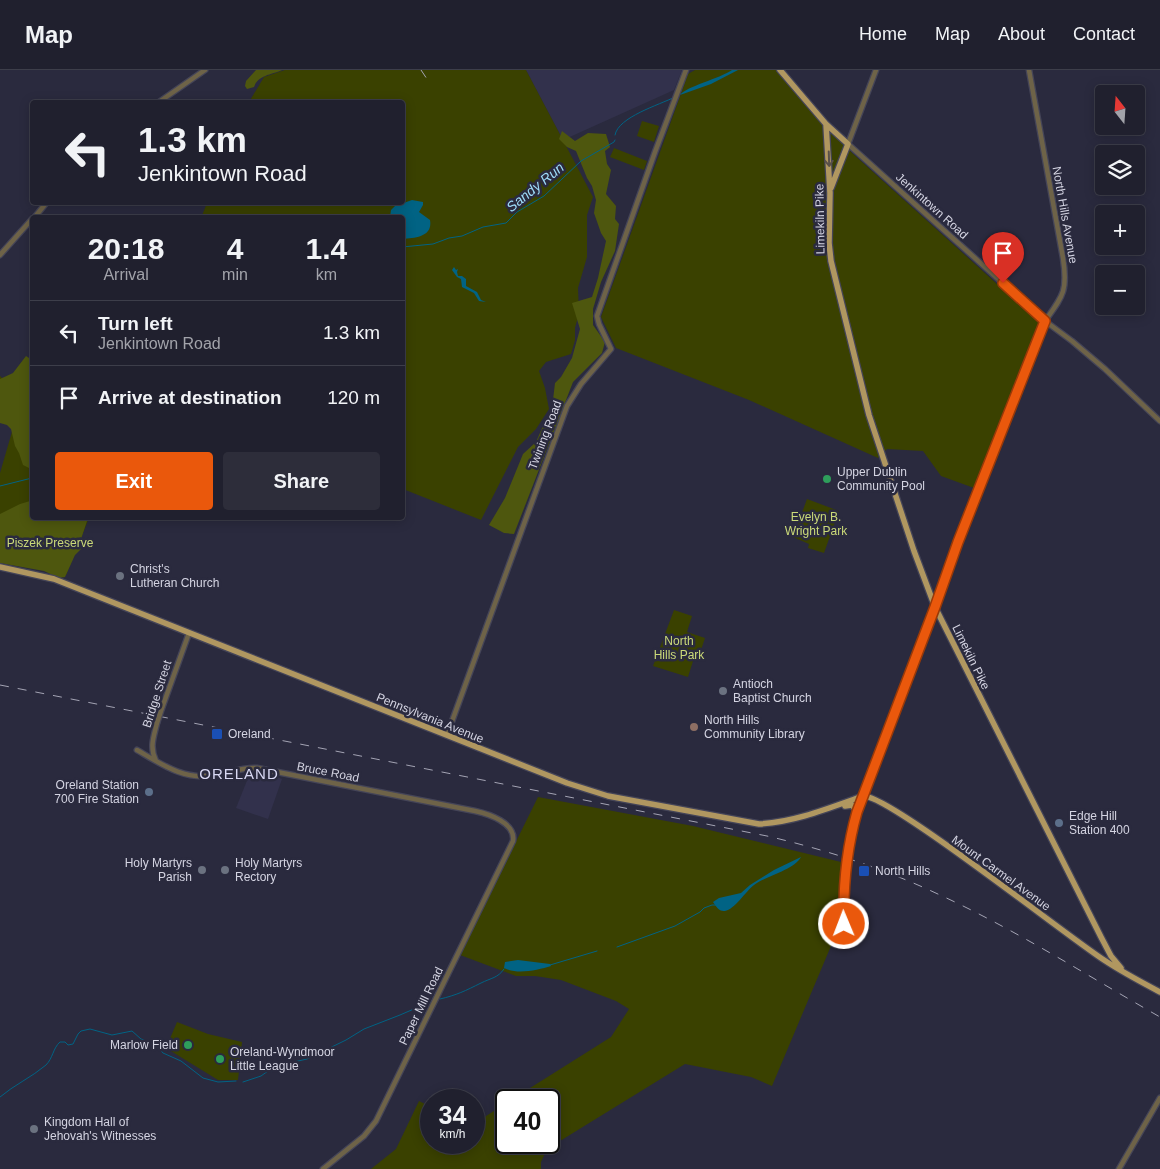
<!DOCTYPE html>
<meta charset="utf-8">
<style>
body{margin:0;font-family:Arial,sans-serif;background:#2d2d3a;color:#f1f3f6;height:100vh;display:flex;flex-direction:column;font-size:19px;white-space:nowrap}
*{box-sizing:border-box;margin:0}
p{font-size:16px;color:#a2a3aa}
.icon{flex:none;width:28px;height:28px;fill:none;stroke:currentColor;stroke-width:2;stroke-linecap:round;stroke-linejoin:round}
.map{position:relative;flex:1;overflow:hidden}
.side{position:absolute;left:30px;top:145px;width:375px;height:305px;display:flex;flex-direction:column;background:#20202e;border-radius:5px;box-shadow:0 2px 12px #0003,0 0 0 1px #3d3e4a}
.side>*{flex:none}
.guide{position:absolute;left:30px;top:30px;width:375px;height:105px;border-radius:5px;box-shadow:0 2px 12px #0003,0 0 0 1px #3d3e4a;background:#20202e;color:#f1f3f6;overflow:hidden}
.needle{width:32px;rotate:343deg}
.tools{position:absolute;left:1095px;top:15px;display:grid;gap:10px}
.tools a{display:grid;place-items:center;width:50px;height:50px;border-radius:5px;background:#20202e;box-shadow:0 2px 12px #0003,0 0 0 1px #3d3e4a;font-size:25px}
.speed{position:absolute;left:420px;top:1019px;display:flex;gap:10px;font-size:25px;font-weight:700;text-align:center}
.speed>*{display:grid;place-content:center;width:65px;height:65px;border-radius:50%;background:#20202e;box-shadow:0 2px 12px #0003,0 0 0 1px #3d3e4a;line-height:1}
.speed small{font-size:12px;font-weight:400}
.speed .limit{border:2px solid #111;border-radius:8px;background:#fff;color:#111}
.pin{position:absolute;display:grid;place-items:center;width:42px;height:42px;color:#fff;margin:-51px -21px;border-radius:50% 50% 50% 0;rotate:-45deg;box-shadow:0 0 5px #0007}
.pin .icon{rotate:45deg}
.me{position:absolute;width:55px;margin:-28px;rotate:359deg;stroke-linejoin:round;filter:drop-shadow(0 0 4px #0008)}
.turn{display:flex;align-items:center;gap:18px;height:105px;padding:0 25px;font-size:22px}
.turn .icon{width:65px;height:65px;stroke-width:2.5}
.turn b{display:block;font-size:35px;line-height:42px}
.eta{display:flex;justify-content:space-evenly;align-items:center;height:85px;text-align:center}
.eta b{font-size:30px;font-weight:600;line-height:35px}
.cta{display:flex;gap:10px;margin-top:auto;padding:10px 25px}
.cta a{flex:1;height:58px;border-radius:5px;background:#ea580c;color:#fff;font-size:20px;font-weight:600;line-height:58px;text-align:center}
.cta a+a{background:#2d2d3a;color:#f1f3f6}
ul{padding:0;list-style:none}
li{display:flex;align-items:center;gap:15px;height:65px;padding:0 25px;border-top:1px solid #3d3e4a}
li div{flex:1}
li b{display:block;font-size:19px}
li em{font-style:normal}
header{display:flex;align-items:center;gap:30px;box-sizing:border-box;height:70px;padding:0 25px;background:#20202e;border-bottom:1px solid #3d3e4a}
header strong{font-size:24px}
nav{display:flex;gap:28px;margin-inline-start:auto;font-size:18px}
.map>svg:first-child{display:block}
.built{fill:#32314c}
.green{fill:#3a4100}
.forest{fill:#4e570e}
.water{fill:#016384}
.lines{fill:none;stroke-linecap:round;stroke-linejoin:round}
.stream{stroke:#016384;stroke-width:1}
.minor-casing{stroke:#454558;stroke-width:7}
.major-casing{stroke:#454558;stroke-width:8}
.minor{stroke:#6e6348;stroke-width:4.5}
.major{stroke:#b09760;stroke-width:5.5}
.rail{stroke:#a4a4b4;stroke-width:1;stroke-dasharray:9 9;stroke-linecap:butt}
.minor-bridge-casing{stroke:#454558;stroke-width:7;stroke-linecap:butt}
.minor-bridge{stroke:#6e6348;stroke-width:4.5}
.oneway{stroke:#59504a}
.route-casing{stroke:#983908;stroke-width:12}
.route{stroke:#ea580c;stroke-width:9}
.leisure-dot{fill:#2e9e5b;stroke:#2a2a3e;stroke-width:2}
.worship-dot{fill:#6b7280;stroke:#2a2a3e;stroke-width:2}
.education-dot{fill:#8d6e63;stroke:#2a2a3e;stroke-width:2}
.transit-dot{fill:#1a4fb4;stroke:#2a2a3e;stroke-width:2}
.service-dot{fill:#5c6f8a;stroke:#2a2a3e;stroke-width:2}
.labels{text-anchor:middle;stroke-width:5;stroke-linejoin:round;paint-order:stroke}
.street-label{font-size:12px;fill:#d4d4e2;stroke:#2a2a3e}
.poi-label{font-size:12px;fill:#d4d4e2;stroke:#2a2a3e;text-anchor:start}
.park-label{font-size:12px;fill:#cbda79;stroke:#2a2a3e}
.water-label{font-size:14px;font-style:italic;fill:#9edbf8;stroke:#2a2a3e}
.quarter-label{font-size:15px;letter-spacing:1px;fill:#d8d8f3;stroke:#2a2a3e}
</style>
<header>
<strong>Map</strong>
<nav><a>Home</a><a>Map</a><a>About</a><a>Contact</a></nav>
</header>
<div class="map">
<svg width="1160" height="1099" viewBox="0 0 1160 1099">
<rect width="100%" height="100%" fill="#2a2a3e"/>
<path class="built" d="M526,0H682L674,20L563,70Z
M250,703L270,709L272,705L282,709L268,749L236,738Z"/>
<path class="green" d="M285,0H526L593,127L587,145V187L578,218L579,243L575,258V270L571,284L546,292L539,301L545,318L549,339L536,359L518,377L481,450L403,419L402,148H201L207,133L402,132V32H249L264,7Z
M695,0H778L852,83L1039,252L974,418L941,406L923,381L887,379L878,388L749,330L616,278L601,247L688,4Z
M642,51L659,56L654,72L637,66Z
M614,78L647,91L644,100L610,87Z
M32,303V448H89L66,505L46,499L0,490V403L18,341L0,319V306L5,311Z
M807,429L839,441L824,483L808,478L809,474L793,467Z
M674,540L692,546L687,562L705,568L698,589L694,588L688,607L653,596Z
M538,727L693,756L841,792L839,857L772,1016L751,1007L685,994L547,1079L541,1092V1099H371L396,1079L419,1031L431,1037V1072H474V1054L506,1033V1072H549V1030H511L611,967L629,939L616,931L561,910L535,906H516L460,885Z
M177,952L208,964L242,972L238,1010H218L166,978Z"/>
<path class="forest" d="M256,0H282C271,5 258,5 254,17L247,19L245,16L246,11Z
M562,61L575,71L588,63L606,64L610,77L605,81L607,94L611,100L606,124L616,136L615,149L619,154L615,181L601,212L593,239V255L605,272L602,283L573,312L514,464L504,463L489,455L505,428L523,384L536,372L543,356L553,341V330L555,313L561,307L572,288L580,259L572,233L592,227L598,208L606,171L601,163L594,143L596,130L592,116L587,108L576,81L567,77L559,69Z
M26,286L29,288L32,302V397L29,398L23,395L19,383L15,376L11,359L7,355L0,353V309L13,303Z
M30,431L32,432V448H88L80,472L81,479L75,485L65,507L59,508L44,501L0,493V444L20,434Z"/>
<path class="water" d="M732,0H738L711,14L680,25C685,17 721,8 732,0Z
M412,130L423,132V135L419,142L430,150C433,167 415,168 403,169L402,148L390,147L391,140L395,136Z
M454,197L456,200L458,199L457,202L458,206H462L466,209V216L477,222L481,230L486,232L479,231L474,223L462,217L461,209L457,207L452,200Z
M801,787C794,800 766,806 754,815C746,821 734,840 725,841C719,842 716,836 713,832L719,828L741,823L750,815L774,800Z
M518,890L550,894L551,896C538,900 517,905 504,898L505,892Z"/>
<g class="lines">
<path class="stream" d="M615,65C618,47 659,35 675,27
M402,177L433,174L449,168L462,166L483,157L506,153L517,142L544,126L581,91L614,72L615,70
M0,416L32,408
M617,877L675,856L700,842L704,838L712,835H716
M550,895L597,881
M440,929C457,925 465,921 481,913C491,908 498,908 504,899
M243,1012L261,1006L268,1001H277L285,994L307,989L346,970L364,959L400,945L430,932
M0,1027C14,1015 32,1007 46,995C53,988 53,978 60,972H65L68,975L73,974L78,964L81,961L90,959L112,965L132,961L141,969L156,975L163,983L181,991L203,1008L218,1012L236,1011"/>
<defs>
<path id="minor" d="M876,0L848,74L1045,251L1072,271L1105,299L1160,351
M159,32L205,0
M34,148L47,132
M0,185L32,149
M162,638L189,563
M447,665L567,336L581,314L611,279L599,254L597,246L655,82L686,0
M137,680C161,694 185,711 214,705C228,703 242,697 257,698L475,741C489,744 516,753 513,771L376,1051L364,1066L323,1099
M156,691C149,677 154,666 157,653
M844,854L845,808L852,759L857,742L935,537L958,472L1045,251C1063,226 1068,221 1063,188L1029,0
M1119,1099L1160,1028"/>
<path id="major" d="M780,0L826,54L848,74L831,118
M826,54L830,123L829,173L831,191L869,345L914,481L935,537L1101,867L1111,886L1121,898
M0,497L54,509L567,713L608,726L759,754C795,752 829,738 863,726C888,724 1068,867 1104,890C1122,902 1141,912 1160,922
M845,736L852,735L857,742"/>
</defs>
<use href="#minor" class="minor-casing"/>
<use href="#major" class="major-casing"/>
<use href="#minor" class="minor"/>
<use href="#major" class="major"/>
<path class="rail" d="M421,0L427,9
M0,615L767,766C827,780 885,799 940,825C1016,860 1088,906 1160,947"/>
<defs>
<path id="minor-bridge" d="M157,653L162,638"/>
</defs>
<use href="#minor-bridge" class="minor-bridge-casing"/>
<use href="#minor-bridge" class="minor-bridge"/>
</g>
<defs><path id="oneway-shaft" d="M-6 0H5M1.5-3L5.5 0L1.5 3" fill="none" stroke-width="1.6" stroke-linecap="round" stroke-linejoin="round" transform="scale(1.25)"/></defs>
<use class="oneway" href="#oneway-shaft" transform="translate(829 89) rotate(88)"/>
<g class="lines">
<defs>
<path id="route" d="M844,854C843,817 847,777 857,742L935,537L958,472L1045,251L1003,213"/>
</defs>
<use href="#route" class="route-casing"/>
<use href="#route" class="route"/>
</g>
<g class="leisure-dot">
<circle cx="827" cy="409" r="5"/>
<circle cx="188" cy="975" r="5"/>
<circle cx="220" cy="989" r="5"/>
</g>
<g class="worship-dot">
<circle cx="120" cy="506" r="5"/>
<circle cx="723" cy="621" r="5"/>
<circle cx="202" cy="800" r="5"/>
<circle cx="225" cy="800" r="5"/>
<circle cx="34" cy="1059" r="5"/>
</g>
<circle class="education-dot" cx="694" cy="657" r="5"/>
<g class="transit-dot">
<rect x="211" y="658" width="12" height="12" rx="2.5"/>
<rect x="858" y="795" width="12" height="12" rx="2.5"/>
</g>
<g class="service-dot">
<circle cx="149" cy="722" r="5"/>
<circle cx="1059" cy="753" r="5"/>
</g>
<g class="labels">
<g class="street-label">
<text transform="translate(932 136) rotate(42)" y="4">Jenkintown Road</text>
<text transform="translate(1065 145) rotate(80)" y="4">North Hills Avenue</text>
<text transform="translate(820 149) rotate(-91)" y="4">Limekiln Pike</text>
<text transform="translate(545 365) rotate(-69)" y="4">Twining Road</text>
<text transform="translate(971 587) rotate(64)" y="4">Limekiln Pike</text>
<text transform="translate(157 624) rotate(-72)" y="4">Bridge Street</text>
<text transform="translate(430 648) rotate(22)" y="4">Pennsylvania Avenue</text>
<text transform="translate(328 702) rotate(11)" y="4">Bruce Road</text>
<text transform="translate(1001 803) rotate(36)" y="4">Mount Carmel Avenue</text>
<text transform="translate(421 936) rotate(-64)" y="4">Paper Mill Road</text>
</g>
<g class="poi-label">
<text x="837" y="406">Upper Dublin<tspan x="837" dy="14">Community Pool</tspan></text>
<text x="130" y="503">Christ's<tspan x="130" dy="14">Lutheran Church</tspan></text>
<text x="733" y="618">Antioch<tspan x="733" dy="14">Baptist Church</tspan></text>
<text x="704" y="654">North Hills<tspan x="704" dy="14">Community Library</tspan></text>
<text x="228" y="668">Oreland</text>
<text x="139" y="719" text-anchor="end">Oreland Station<tspan x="139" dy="14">700 Fire Station</tspan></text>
<text x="1069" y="750">Edge Hill<tspan x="1069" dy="14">Station 400</tspan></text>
<text x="192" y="797" text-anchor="end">Holy Martyrs<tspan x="192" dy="14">Parish</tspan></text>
<text x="235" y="797">Holy Martyrs<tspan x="235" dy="14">Rectory</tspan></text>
<text x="875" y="805">North Hills</text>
<text x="178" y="979" text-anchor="end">Marlow Field</text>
<text x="230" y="986">Oreland-Wyndmoor<tspan x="230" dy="14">Little League</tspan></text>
<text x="44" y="1056">Kingdom Hall of<tspan x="44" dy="14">Jehovah's Witnesses</tspan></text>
</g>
<g class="park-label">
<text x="816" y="451">Evelyn B.<tspan x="816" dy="14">Wright Park</tspan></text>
<text x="50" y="477">Piszek Preserve</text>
<text x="679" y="575">North<tspan x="679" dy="14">Hills Park</tspan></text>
</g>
<g class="water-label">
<text transform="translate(535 117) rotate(-39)" y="5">Sandy Run</text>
</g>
<g class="quarter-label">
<text x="239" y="709">ORELAND</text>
</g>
</g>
</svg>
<div class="tools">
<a><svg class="needle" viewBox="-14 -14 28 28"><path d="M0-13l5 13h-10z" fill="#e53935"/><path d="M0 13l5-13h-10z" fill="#a2a3aa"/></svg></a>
<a><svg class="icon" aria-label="layers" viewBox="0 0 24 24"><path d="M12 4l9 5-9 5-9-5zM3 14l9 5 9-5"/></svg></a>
<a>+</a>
<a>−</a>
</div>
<div class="speed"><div>34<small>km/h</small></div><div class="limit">40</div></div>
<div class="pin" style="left:1003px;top:213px;background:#d93025"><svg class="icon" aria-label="arrive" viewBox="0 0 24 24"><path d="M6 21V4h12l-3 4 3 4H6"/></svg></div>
<svg class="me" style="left:844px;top:854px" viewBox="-20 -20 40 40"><circle r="17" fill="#ea580c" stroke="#fff" stroke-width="3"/><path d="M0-11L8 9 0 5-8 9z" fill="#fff"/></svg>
<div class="guide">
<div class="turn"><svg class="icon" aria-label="left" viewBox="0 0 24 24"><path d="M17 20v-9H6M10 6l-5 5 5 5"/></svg><div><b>1.3 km</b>Jenkintown Road</div></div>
</div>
<section class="side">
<div class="eta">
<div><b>20:18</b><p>Arrival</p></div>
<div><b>4</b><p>min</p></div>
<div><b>1.4</b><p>km</p></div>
</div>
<ul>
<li><svg class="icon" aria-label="left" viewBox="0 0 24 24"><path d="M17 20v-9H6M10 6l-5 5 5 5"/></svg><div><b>Turn left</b><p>Jenkintown Road</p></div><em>1.3 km</em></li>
<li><svg class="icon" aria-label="arrive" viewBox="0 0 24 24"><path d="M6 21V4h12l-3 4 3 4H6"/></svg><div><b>Arrive at destination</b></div><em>120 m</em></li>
</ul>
<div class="cta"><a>Exit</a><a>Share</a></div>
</section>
</div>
